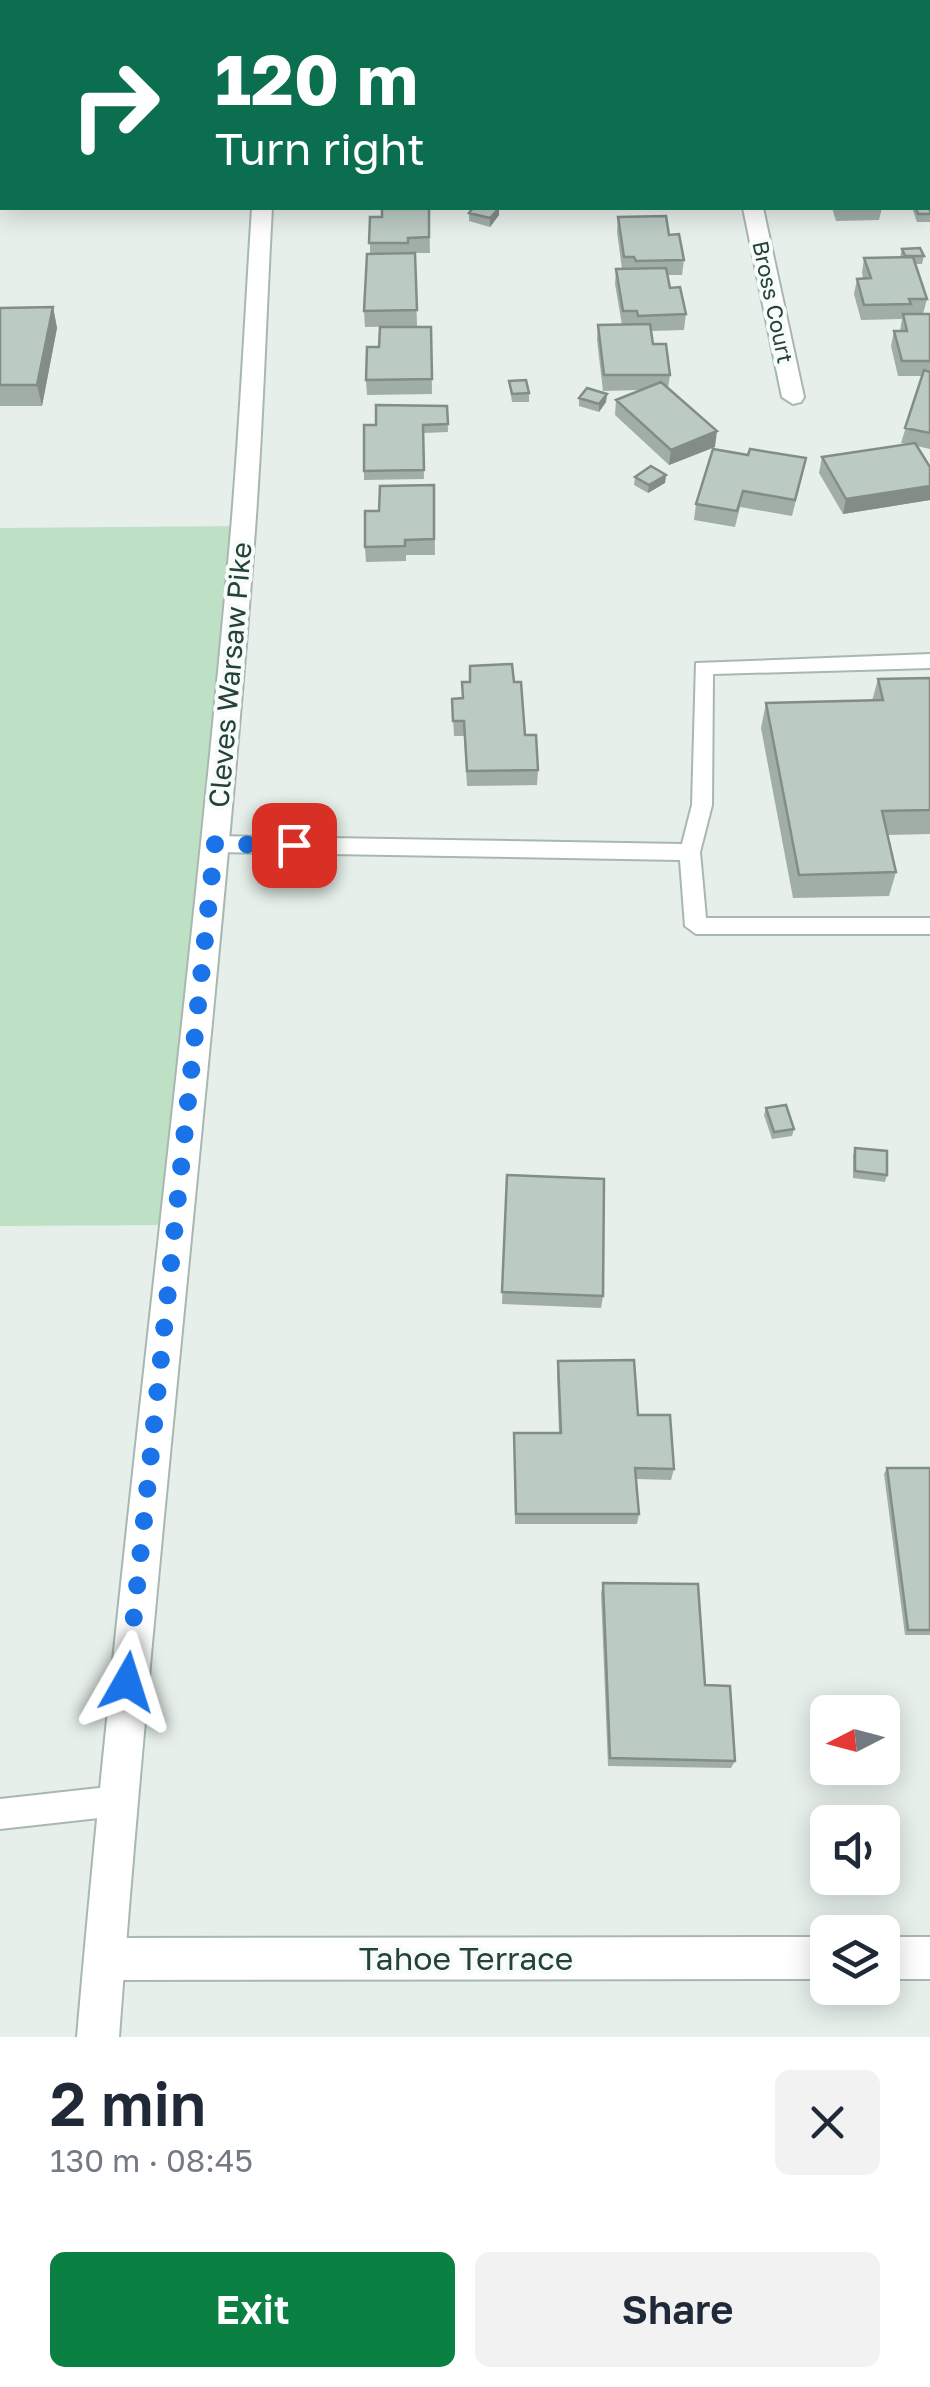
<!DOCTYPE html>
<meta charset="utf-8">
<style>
body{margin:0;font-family:"Golos Text",sans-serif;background:#f2f2f3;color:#1f2937;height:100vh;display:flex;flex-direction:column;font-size:38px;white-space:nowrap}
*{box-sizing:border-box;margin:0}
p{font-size:32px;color:#747a83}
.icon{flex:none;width:55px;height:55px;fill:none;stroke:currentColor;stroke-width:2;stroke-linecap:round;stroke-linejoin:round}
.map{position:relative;height:2037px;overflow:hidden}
.panel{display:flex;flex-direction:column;background:#fff;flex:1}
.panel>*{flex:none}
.guide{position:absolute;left:0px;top:0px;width:930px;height:210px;box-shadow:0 5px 25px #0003;background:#0b6e4f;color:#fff;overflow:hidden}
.needle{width:65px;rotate:264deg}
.fabs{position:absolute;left:810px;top:1695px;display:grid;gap:20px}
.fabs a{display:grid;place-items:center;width:90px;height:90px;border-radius:15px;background:#fff;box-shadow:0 5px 25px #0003;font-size:50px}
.pin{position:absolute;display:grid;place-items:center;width:85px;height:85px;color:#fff;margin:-42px;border-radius:20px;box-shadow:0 5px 15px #0006}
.me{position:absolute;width:110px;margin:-55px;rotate:6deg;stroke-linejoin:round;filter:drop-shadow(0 0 8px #0008)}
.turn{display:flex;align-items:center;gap:35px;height:210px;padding:0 50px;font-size:45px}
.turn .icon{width:130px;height:130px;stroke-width:2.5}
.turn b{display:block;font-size:70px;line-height:85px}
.round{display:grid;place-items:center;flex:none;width:105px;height:105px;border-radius:15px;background:#f2f2f3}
.head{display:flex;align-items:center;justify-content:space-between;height:170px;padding:0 50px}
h1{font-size:60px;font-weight:600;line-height:75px}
.primary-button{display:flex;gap:20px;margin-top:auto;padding:20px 50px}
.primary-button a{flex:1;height:115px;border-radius:15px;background:#0b8043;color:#fff;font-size:40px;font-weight:600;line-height:115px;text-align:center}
.primary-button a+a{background:#f2f2f3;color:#1f2937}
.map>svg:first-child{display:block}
.green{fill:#bee0c5}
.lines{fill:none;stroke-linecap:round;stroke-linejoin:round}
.service-casing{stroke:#a8b8b1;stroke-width:4}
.minor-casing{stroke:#a8b8b1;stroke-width:4}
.tertiary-casing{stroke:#a8b8b1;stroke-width:4}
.service{fill:#fff;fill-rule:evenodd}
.minor{fill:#fff;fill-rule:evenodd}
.tertiary{fill:#fff;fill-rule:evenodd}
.wall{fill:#a1aea8}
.shaded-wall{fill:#838d88}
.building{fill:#bbcac3;stroke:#838d88;stroke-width:2.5}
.route{stroke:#1a73e8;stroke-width:18;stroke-dasharray:0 32.4}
.labels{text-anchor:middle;stroke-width:8;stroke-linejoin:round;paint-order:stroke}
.far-street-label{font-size:22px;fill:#244237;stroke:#f7fbf9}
.street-label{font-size:28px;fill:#244237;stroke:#f7fbf9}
.near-street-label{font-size:32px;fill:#244237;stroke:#f7fbf9}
</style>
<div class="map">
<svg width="930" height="2037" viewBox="0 0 930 2037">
<rect width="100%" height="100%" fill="#e6efea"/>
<path class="green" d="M243,526L175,1225L0,1226V528Z"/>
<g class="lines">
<defs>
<path id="service" d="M930,654V668L713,674L712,805L700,852L706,918H930V934H696L685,926L680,860L215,852L205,844L215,836L682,844L692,805L696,663Z
M117,1786L127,1791L132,1801L127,1811L117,1816L0,1829V1799Z"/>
<path id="minor" d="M0,114H2V126H0Z
M928,138H930V150H928Z
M743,208H763L804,397L801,402L793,404L782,397Z
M828,1937V1979L105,1980L90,1974L84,1959L90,1944L105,1938Z
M882,1937H930V1979H882Z"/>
<path id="tertiary" d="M269,0H287V2H270Z
M252,208H272C266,315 263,423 255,530C217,1033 156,1534 119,2037H77C120,1534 187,1033 231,530C240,423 245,315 252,208Z"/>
</defs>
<use href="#service" class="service-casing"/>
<use href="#minor" class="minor-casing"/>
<use href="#tertiary" class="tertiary-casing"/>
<use href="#service" class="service"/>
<use href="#minor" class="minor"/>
<use href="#tertiary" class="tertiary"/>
</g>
<path class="wall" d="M744,0H815V2H743Z
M930,176V222H917L912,208H928Z
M429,208L430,253H409H415L417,326L365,327L364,311L370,254V217H382Z
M499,208V215L490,227L469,221V213Z
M832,208H882L879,220L836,221Z
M618,217L669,235L684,260L682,275H668L670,288L686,314L684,330L651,331L653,344L670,375L668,388L715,447L669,465L615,415L616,400L639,390L603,391L597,340L598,325H622L615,284L616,269H622L617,232Z
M902,249L924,256L922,264H915L927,299L923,314H930V449L917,446L930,467V500L843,514L819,473L822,457L907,444L901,443L922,376H898L891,346L894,331H900L902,319L861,320L854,294L857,279L863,278L862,273L864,258L900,257Z
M53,307L57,328L42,406H0V308Z
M431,327L432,394L367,395L366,380L379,347Z
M509,381L529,393V402H512Z
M607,394L606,402L599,412L579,406V398Z
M447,406L448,432L423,433L424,479L364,480V425H376Z
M803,473L792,516L740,507L735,527L694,520L696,504Z
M666,475L665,483L648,493L634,485L635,477Z
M434,485L435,555H406V561L366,562L365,547L379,511Z
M930,678V834L888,835L896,872L889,896L793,898L761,728L766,703L872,701L878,679Z
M462,682H514L525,735L538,770L537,785L467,786L464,736H454L452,699L462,698Z
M766,1108L794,1129L792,1136L772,1139L764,1115Z
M855,1148L887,1175L885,1182L853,1178V1155Z
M507,1175L603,1296L601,1308L502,1304Z
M558,1361L638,1415L674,1469L671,1480L636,1479L639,1514L637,1524H515L514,1433H559L557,1373Z
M887,1468H930V1635H905L884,1474Z
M603,1583L705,1685L735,1761L731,1768L608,1766L601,1593Z"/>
<path class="shaded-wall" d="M499,208V215L490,227V218Z
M53,307L57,328L42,406L37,385Z
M607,394L606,402L599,412V404Z
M717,431L715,447L669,465L671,450Z
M666,475L665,483L648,493L649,485Z
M930,486V500L843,514L846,499Z"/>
<path class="building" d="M112,0H183V2H112Z
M362,0H450V2H362Z
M482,0H515V2H482Z
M928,67H930V101H928Z
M928,176H930V214H918L916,208H928Z
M382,208H429V237L408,238V243H369L370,217H382Z
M473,208H499L490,218L469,213Z
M666,216L669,235L679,234L684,260L636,261L634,257H624L618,217Z
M920,248L924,256H905L902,249Z
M415,253L417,310L364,311L367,254Z
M913,257L927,299H909L911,304L864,305L857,279L871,278L864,258Z
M666,268L670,288L680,287L686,314L638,316L637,311H623L616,269Z
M53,307L37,385H0V308Z
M903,314H930V361H902L894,331H907Z
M650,324L653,344H666L670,375H604L598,325Z
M380,327H431L432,379L366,380L367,347H379Z
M924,370L930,372V433L905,428Z
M526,380L529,393L512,394L509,381Z
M661,382L717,431L671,450L616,400Z
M587,388L607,394L599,404L579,398Z
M376,405L447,406L448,424L423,425L424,470L364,471V425H376Z
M915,443L930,467V486L846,499L822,457Z
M713,449L748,455L750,449L806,458L795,500L743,491L737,511L696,504Z
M651,466L666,475L649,485L635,477Z
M434,485V539L405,540V546L365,547V511H379L380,486Z
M512,664L514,682H521L525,735H536L538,770L467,771L464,721H453L452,699L463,698L462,682H470V666Z
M930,678V810L882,811L896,872L799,875L766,703L883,700L878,679Z
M786,1105L794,1129L774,1132L766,1108Z
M855,1148L887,1151V1175L855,1171Z
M507,1175L604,1179L603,1296L502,1292Z
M634,1360L638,1415H670L674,1469L635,1468L639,1514H516L514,1433H561L558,1361Z
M887,1468H930V1630H908Z
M603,1583L698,1584L705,1685L730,1686L735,1761L610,1758Z"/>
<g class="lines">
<path class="route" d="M127,1682L215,844L294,845"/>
</g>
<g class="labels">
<g class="far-street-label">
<text transform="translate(773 302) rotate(78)" y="8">Bross Court</text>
</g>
<g class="street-label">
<text transform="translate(230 675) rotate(-85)" y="10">Cleves Warsaw Pike</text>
</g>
<g class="near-street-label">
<text x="466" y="1970">Tahoe Terrace</text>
</g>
</g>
</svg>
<div class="fabs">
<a><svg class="needle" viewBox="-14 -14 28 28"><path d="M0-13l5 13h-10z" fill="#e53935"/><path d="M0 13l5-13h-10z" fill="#747a83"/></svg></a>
<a><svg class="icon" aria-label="sound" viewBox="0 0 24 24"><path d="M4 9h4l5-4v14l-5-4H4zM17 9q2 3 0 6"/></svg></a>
<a><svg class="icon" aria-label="layers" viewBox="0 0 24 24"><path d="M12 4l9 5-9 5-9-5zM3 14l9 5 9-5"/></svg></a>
</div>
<div class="pin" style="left:294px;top:845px;background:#d93025"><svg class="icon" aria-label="arrive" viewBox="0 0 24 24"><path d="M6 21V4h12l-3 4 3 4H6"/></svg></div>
<svg class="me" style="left:127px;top:1682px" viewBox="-20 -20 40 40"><path d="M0-17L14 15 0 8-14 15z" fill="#1a73e8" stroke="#fff" stroke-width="4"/></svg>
<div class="guide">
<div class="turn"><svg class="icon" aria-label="right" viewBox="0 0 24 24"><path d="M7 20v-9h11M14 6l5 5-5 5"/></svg><div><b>120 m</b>Turn right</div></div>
</div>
</div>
<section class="panel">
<div class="head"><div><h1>2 min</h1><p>130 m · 08:45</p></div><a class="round"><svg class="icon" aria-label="close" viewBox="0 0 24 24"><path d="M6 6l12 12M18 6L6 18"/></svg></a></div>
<div class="primary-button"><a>Exit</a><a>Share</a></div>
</section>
